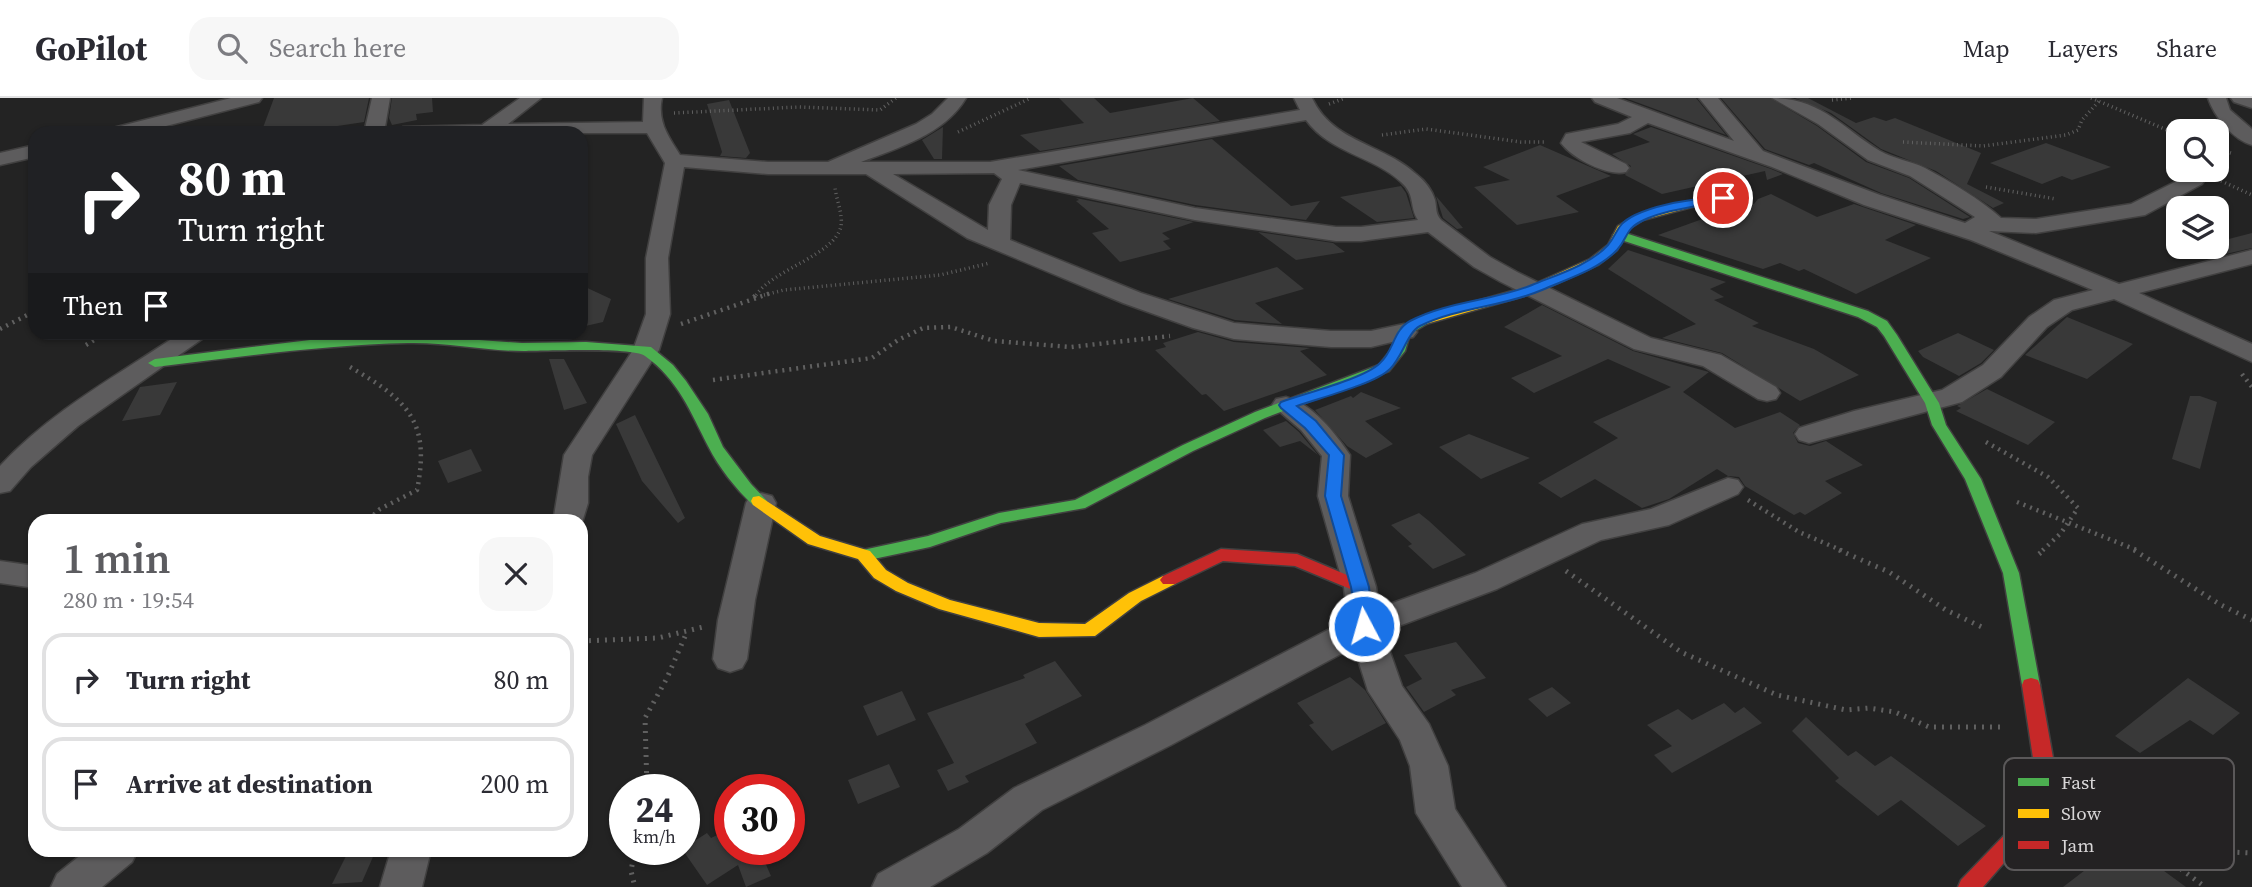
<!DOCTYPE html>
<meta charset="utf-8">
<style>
body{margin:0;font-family:"Source Serif 4",serif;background:#f7f7f7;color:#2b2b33;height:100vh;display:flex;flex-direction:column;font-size:26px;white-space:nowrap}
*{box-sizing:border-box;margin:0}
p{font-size:23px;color:#7c7c81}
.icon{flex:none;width:38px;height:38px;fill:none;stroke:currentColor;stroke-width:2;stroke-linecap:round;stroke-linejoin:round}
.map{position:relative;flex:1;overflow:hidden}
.side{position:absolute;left:28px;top:416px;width:560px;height:343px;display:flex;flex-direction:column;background:#fff;border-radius:21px;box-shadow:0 2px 5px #0004}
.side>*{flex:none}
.hud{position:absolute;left:28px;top:28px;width:560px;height:214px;border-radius:21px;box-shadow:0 2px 5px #0004;background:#202124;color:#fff;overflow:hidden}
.tools{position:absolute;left:2166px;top:21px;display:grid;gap:14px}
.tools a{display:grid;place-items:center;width:63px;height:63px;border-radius:14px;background:#fff;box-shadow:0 2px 5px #0004;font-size:35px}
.speed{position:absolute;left:609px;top:676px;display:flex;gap:14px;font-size:35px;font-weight:700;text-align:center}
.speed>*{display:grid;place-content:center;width:91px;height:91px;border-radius:50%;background:#fff;box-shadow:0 2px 5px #0004;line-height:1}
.speed small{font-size:18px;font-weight:400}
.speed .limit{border:10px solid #d22;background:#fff;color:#111}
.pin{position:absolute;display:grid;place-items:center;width:60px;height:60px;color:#fff;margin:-30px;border:4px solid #fff;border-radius:50%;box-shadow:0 2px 7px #0007}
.me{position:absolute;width:77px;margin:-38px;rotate:354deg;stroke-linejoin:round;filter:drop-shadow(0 0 5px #0008)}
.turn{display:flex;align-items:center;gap:24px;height:147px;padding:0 35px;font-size:32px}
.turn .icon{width:91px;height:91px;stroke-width:2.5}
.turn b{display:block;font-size:49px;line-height:60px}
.then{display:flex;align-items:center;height:66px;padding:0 35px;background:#0003;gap:14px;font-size:26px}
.round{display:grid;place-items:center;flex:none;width:74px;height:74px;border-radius:21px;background:#f7f7f7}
.summary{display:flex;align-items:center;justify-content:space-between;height:119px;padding:0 35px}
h1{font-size:42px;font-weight:600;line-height:52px;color:#5c5c60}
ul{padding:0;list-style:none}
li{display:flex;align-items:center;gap:21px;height:94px;margin:0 14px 10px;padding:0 21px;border:4px solid #e1e1e2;border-radius:21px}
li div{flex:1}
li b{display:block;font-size:26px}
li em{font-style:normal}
header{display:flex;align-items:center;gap:42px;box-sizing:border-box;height:98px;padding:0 35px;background:#fff;border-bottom:2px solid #e1e1e2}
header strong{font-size:33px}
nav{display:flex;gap:38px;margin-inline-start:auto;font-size:24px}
.search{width:490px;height:63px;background:#f7f7f7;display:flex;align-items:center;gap:18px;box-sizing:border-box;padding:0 24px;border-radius:21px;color:#7c7c81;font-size:26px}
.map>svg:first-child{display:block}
.building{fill:#393939}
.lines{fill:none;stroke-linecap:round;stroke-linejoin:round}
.street-casing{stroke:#414040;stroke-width:3}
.fast-casing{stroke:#414040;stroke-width:3}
.slow-casing{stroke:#414040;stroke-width:3}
.jam-casing{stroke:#414040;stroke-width:3}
.path-far2{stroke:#606060;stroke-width:3.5;stroke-dasharray:1 3.5;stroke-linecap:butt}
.path-far1{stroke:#606060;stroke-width:4.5;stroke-dasharray:2 5;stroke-linecap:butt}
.path{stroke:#606060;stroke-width:5;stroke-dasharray:2 6;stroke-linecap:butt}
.street{fill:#5d5c5d;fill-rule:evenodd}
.fast{fill:#4caf50;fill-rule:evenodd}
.slow{fill:#ffc107;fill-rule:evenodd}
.jam{fill:#c62828;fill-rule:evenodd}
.route{fill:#1a73e8;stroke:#114b97;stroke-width:2}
.key{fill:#242223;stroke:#5a5859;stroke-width:2}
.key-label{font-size:19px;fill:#d8d6d7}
</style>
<header>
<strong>GoPilot</strong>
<div class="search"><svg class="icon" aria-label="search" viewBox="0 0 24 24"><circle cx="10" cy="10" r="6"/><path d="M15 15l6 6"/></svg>Search here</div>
<nav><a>Map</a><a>Layers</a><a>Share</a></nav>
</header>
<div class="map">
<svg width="2252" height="789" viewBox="0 0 2252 789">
<rect width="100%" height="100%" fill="#232323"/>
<path class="building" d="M274,0H369L364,24L311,32L261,35Z
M392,0H432L433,14L416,16L417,22L392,27L389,20Z
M1059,0H1094L1110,15L1193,0L1220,23L1040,53L1020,37L1084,25Z
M1625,0H1696L1726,37Z
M1721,0H1770L1817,28L1866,64L1909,80L1970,119L1963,121L1881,95L1814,65L1809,67L1765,51Z
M1795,0H1808L1856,25L1874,19L1886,23L1895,20L1981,55L1967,86L2004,105L1993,110L1936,73L1881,51L1831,15Z
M729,2L750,55L746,60L720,58L722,54L707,6Z
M943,29L942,61H934L922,42Z
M1651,29L1771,71L1783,76L1767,82L1765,73L1662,96L1625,77L1631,68L1612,56L1650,44L1633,36Z
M1212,41L1291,108L1320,103L1306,122L1195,107L1078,82L1059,68Z
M2046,45L2111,69L2072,82L2062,78L2042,86L1990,65Z
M1540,47L1611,78L1556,98L1579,114L1517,127L1474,89L1510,82L1483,69Z
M1401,88L1406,95L1414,120L1377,124L1340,99Z
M1771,96L1817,119L1854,106L1916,127L1885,142L1931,160L1856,196L1804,171L1799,173L1780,165L1763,171L1658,137L1733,110L1754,106L1758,101Z
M1436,98L1463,130L1457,131L1443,120Z
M1076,100L1194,124L1162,135L1170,141L1163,143L1171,151L1120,164L1092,135L1109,131L1076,103L1079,102Z
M1258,134L1333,145L1345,154L1296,162Z
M2252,135V150L2221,157L2200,149H2217V144Z
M1628,152L1726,184L1710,191L1724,199L1714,202L1759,225L1752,228L1814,251L1859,277L1800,303L1722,255L1662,240L1696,226L1608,171Z
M1277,169L1304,191L1255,205L1282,226L1235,222L1168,201Z
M581,187L611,201L603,224L581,229Z
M1542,207L1633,253L1709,274L1683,294L1735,330L1780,314L1800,327L1793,335L1798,345L1810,348L1826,343L1863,367L1825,383L1842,395L1805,417L1800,414L1794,417L1745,388L1739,379L1728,378L1717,371L1669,401L1642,410L1595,381L1561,400L1538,385L1618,340L1593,324L1671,289L1608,261L1534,295L1511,280L1562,258L1504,229Z
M2067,219L2133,246L2087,281L2025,257Z
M1198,234L1234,244L1310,250L1300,253L1327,277L1224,313L1206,296L1202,297L1155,252L1166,249L1163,245Z
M1958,235L1994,252L1981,265L1959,278L1923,259L1918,253Z
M549,261H564L587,305L564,312Z
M177,284L160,317L122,323L140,289Z
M1987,291L2055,324L2028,347L1956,313L1961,310L1957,308Z
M1361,294L1401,310L1365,323L1393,346L1366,360L1347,348L1315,312L1351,298L1353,300Z
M2190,298H2200L2217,304L2200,371L2172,361Z
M635,317L685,420L678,425L642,383L616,326Z
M1286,323L1299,334L1318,357L1300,343L1280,349L1263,332Z
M1469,336L1530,360L1481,381L1439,349Z
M471,351L482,373L448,385L438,363Z
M1419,415L1429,423L1466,457L1433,471L1408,448L1412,446L1391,427Z
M1456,544L1486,580L1451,592L1456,597L1424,614L1406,589L1422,581L1404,557Z
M1055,563L1082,598L1025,626L1037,645L965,678L969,684L948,693L937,672L954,665L927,615L1025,580L1023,577Z
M1350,579L1365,592L1386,625L1332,653L1309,627L1314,625L1297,605Z
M2188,580L2240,615L2213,637L2190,622L2140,655L2115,638Z
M1552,589L1571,605L1547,619L1528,601Z
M902,593L916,622L877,638L863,608Z
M1724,605L1735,615L1744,609L1762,625L1672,675L1654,657L1672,648L1647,627L1678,611L1692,622Z
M1806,619L1848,658L1856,653L1875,668L1891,658L1986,728L1958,748L1901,702L1878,718L1835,683L1839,680L1792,633Z
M889,666L900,689L858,706L848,682Z
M730,731V751H763L760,753L771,778L746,789L738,767L707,787L682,751L707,735L711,740Z
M2123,743L2186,789H2063Z
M349,752H376L362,784L332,786Z"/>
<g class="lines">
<defs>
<path id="street" d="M231,0H262L259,4L139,35H106L109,31Z
M372,0H390L384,35H364Z
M520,0H541L508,26L643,24L644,0H662C657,23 668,38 680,57L768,64H828L916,26L932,16L948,0H966C945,36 898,50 861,64H990L1300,12L1294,0H1312C1333,45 1382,45 1416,76C1424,82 1432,92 1435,102C1437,111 1435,115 1441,122L1490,159L1517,174L1651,240L1721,257L1776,289L1780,295L1776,301L1767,303L1758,301L1703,268L1634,251L1501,184L1474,169L1428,134L1361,143H1336L1195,122L1020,85L1011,107L1010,142L1141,195L1234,225L1331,233H1371L1404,226L1413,229L1417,234L1413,239L1371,249H1331L1234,241L1193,230L1123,205L967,140L866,76H768L684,69L668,160L670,216L659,252L592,357L588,379V405L581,428V424H553L564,357L633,252L646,216V160L665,65L647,35H393L403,29L482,27ZM1306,22C1330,55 1373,58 1401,84C1416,97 1409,109 1418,122L1361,129H1336L1195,110L1018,72ZM994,75L1002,81L989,107L988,132L893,76Z
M1592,0H1617L1734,43L1699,0H1718L1763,53L1880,97L1965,125L1975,119L1910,78L1868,62L1818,26L1772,0C1821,0 1841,29 1880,53C1894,61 1911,63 1925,70C1951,84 1980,101 2001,120L2036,121L2131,106L2187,78L2191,72H2211L2202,86L2145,117L2036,135L1989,133L2119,186L2252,152V166L2139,195L2252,246V264L2114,201L2072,212L2047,229L2001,279L1962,304L1809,345L1799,342L1795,336L1799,330L1854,313L1942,292L1983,267L2029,219L2054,202L2093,192L1971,142L1864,107L1772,69L1648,25L1630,35L1581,44L1626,66L1629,70L1626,74C1608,79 1572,60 1561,45L1566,36L1618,26L1632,19L1595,4Z
M2208,0H2226L2230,12L2252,31V47C2233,42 2214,18 2208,0Z
M2231,0H2252V10L2234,4Z
M35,47V59L0,67V55Z
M182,234H212L78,328L31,369L10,393L0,395V368C52,312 120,276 182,234Z
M1286,299C1313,306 1335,335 1350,357L1348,398L1376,489L1379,510L1475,475L1582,426L1651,411L1728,380L1738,382L1743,389L1738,396L1669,427L1601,442L1497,491L1383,534L1402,588L1429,626L1448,668L1455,711L1506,789H1462L1416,715L1410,668L1400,642L1368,593L1354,549L1171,647L1042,712L987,755L930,789H872L878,776L959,731L1014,690L1145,627L1347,522L1344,489L1318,398L1322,358L1301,332L1272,307L1276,301Z
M761,395L772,398L776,405L755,502L747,561L742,570L730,574L718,570L713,561L718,522L746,405L750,398Z
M0,463L35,468V490L0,485Z
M87,752H138L132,764L102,789H51L57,776Z
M391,752H431L422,789H380Z"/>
<path id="fast" d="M1619,133L1868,213L1887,223L1897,237L1939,305L1946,327L1981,381L2019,475L2040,587L2038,592L2031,594L2024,592L2022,587L2003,475L1965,381L1932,327L1925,305L1884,238L1877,229L1858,219L1615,140L1613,137Z
M1426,218L1433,222L1410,236L1405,253L1389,273L1265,320L1193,353L1085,410L1001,425L930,449L864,463L856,457L858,453L928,438L999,415L1075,402L1183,347L1255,314L1379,267L1391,252L1399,231Z
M411,237L522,245L586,244L651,249L673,267L686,283L708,316L723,349L751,386L767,403L765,407H753C736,391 719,370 708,348C691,315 678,281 645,258C632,249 546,253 524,253C486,253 447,244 408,245C323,247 239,259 155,269L148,265L155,261L310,242Z"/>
<path id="slow" d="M1743,94L1747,95V99L1707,105L1643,122L1627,132L1617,152L1598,167L1538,194L1426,226L1419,222L1421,219L1530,188L1590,161L1608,147L1618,128L1635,118L1706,99Z
M759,398L820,438L870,453L886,472L908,485L950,502L1039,525L1085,526L1129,495L1163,478H1175L1178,482L1175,486L1141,503L1095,538L1039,539L939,511L896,493L874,480L858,461L808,446L753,407L751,403L753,399Z"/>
<path id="jam" d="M1221,451L1297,456L1366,485L1369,489L1366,493L1360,495L1295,468L1223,463L1175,486H1163L1160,482L1163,478Z
M2031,580L2038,582L2040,587L2053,660L2036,728L1983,789H1958L1961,782L2017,724L2033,660L2022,587L2024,582Z"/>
</defs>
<use href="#street" class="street-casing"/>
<use href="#fast" class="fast-casing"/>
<use href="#slow" class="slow-casing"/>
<use href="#jam" class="jam-casing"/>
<path class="path-far2" d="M2091,0L2179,37
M1832,2L1853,0
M1329,6L1345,0
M674,15L799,9L880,12L896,0
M958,34L1031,0
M1382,37L1426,31L1521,44H1547
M1903,44L1983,48L2066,37L2078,32L2082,22L2099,3
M2217,51L2231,55
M2221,83L2252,97
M1986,89L2056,101
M756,197C774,171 835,157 841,128C843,116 836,101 835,89
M764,197L784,192L940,177L990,165"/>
<path class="path-far1" d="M754,199L757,195
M681,226L771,195
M0,231L35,213
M86,247L107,234
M350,269C407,302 431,323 417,392L380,411L366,424
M2242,276L2252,289
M713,282L872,260L898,242L923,230L951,229L994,243L1071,249L1170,238
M1986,344L2048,379L2078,410L2061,435L2042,453
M1748,402L1799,434L1843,453
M2017,404L2139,453"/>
<path class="path" d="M1839,452L1889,474L1946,512L1986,531
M2134,452L2221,507L2252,522
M2039,456L2044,452
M1566,473L1681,554L1777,597L1846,612L1869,610L1895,614L1929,629H2000
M581,543L658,540L703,529
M2075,684L2156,746L2191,752L2252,755
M647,691L645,620L667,580L686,536
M2158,748L2181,771L2205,789
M635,751L631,773L635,789"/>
<use href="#street" class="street"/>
<use href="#fast" class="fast"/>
<use href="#slow" class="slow"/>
<use href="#jam" class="jam"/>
</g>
<path class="route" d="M1723,97L1727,98V102C1700,109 1670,110 1644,122C1624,131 1629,139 1617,152C1598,172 1567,181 1542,192C1503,209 1458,209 1420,228C1407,235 1403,258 1390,271C1375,286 1319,300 1297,308L1316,323L1344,357L1341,398L1369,489L1373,528L1370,533H1358L1351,489L1325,398L1329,357L1305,330L1281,310L1279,307L1281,304C1305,295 1364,281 1380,265C1394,253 1393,232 1410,223C1448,203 1493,203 1532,187C1556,177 1590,167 1608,147C1619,134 1615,127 1635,117C1662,104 1695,102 1723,97Z"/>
<rect x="2004" y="660" width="230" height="112" rx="10" class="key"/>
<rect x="2018" y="680" width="31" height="8" fill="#4caf50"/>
<rect x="2018" y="711" width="31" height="9" fill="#ffc107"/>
<rect x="2018" y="743" width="31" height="8" fill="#c62828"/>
<g class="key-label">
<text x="2061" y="691">Fast</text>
<text x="2061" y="722">Slow</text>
<text x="2061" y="754">Jam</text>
</g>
</svg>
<div class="tools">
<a><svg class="icon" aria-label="search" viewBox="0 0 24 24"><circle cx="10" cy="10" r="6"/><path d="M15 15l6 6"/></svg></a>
<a><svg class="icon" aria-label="layers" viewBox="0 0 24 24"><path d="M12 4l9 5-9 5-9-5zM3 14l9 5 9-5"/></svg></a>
</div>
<div class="speed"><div>24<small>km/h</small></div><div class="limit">30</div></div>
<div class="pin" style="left:1723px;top:100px;background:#d93025"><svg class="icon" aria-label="arrive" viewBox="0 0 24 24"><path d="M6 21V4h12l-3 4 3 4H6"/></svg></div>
<svg class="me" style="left:1364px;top:528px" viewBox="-20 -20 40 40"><circle r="17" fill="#1a73e8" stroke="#fff" stroke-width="3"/><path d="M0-11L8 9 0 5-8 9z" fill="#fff"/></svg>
<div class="hud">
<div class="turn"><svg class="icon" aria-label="right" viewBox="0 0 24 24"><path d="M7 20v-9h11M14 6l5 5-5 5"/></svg><div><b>80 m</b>Turn right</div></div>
<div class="then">Then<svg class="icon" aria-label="arrive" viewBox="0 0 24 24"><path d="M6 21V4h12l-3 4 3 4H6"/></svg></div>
</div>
<section class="side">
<div class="summary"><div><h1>1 min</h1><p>280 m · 19:54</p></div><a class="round"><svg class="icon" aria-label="close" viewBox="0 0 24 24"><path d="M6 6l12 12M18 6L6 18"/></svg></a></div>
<ul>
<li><svg class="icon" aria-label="right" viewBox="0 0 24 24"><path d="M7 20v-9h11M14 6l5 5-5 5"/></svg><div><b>Turn right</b></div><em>80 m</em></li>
<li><svg class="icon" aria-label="arrive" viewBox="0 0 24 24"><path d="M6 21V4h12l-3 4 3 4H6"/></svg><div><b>Arrive at destination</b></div><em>200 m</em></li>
</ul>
</section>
</div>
